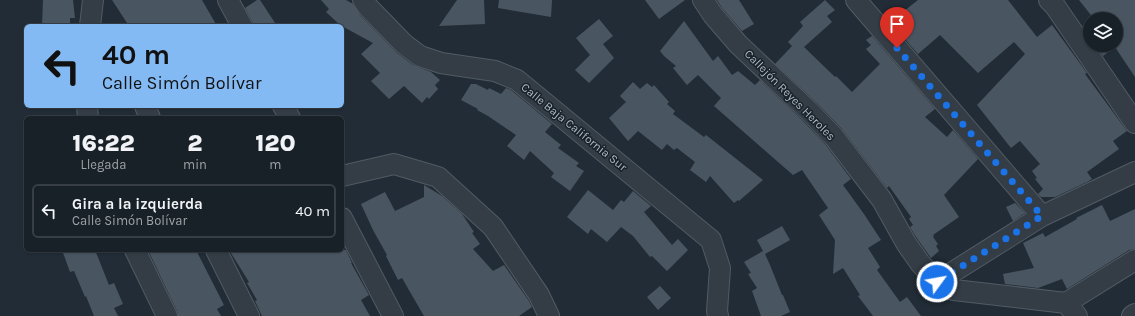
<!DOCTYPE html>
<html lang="es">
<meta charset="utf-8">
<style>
body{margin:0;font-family:Karla,sans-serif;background:#262e34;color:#f1f3f6;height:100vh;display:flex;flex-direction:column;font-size:15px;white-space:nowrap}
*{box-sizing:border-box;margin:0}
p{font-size:13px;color:#9fa3a8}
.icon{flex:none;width:22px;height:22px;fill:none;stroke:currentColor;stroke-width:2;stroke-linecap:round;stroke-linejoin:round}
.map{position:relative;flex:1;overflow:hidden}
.panel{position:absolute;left:24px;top:116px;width:320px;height:136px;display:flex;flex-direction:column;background:#192128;border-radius:6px;box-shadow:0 1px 3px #0004,0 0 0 1px #373e45}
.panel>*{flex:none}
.guide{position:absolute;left:24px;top:24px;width:320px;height:84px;border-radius:6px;box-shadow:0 1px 3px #0004,0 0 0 1px #373e45;background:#84baf3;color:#111;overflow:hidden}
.buttons{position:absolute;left:1083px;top:12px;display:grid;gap:8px}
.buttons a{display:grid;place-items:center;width:40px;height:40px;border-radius:50%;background:#192128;box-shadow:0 1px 3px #0004,0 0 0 1px #373e45;font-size:20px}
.pin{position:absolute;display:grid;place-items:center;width:34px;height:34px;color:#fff;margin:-41px -17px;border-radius:50% 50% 50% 0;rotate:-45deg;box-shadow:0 0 4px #0007}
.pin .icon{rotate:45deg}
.me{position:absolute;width:44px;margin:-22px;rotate:58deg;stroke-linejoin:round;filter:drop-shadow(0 0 3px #0008)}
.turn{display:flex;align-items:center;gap:14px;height:84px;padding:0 12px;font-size:18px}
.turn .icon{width:52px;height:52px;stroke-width:2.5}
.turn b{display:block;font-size:28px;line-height:34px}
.eta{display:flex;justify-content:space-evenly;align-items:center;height:68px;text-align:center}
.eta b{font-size:24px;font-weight:800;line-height:28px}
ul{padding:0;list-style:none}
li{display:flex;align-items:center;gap:12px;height:54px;margin:0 8px 6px;padding:0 4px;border:2px solid #373e45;border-radius:6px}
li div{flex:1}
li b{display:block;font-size:15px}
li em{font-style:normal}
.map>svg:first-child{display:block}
.building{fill:#495662}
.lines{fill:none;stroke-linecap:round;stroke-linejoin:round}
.street-casing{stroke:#515b64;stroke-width:22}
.street{stroke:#343d46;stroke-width:20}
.route{stroke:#1a73e8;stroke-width:7;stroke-dasharray:0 12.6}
.labels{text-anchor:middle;stroke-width:3;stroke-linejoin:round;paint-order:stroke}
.street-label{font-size:12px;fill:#aeb8c3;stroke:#19222b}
</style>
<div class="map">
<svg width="1135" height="316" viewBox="0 0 1135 316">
<rect width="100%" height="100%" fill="#212c36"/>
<path class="building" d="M43,0H73L75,18H70V26H42Z
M112,0H202L217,26H129Z
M257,0H260L277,26H254L252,21L245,8Z
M321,0H346L353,4L360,15L397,53L413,65L431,72L440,80L435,85L438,89L429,99L427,97L422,103L404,86L389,99L371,81L380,73L361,54L373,43L340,25L326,12L329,9Z
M457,0H484L485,24L439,26Z
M499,0H552L551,17L498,8Z
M645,0H685L659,19Z
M717,0H739L754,24L742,31L722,8Z
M825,0L835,10L827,16L832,22L804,47L835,77L836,76L852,92L880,64L866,49L871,45L866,40L872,36L935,109L925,117L947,137L953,130L978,159L944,195L959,217L933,235L934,236L933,237L938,244L936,246L939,251L931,258L916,237L910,227L913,225L909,219L911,217L889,186L887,188L842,129L817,103L775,64L792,46L788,42L803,26L800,22Z
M918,0H1008L1037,37L1052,25L1087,73L1085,74L1127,131L1113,141L1119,149L1087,172L1092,179L1087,182L1055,197H1041L1038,194L1043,189L1035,179L1037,178L1032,171L1040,164L1020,141L1011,148L977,105L1025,54L1014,42L978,73L940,35L918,54L890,22Z
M1079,0H1135V77L1115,47L1103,56L1096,45H1116V19H1094Z
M599,19L613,36L603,44L614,58L589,83L575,70L590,55L576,38Z
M684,21L713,61L718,56L732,75L738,71L755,85L760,80L801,119L825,144L851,179L843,185L864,214L881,240L868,248L880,267L877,270L900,302L907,297L921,316H873L858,296L860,295L843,268L833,274L835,240L819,215L828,208L802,170L793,175L714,106L721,98L698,75L687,85L673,68L676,66L664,56L660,51Z
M633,82L640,89L647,83L652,87L654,85L669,102L667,104L675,111L673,114L704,137L706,135L763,180L739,201L738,200L734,203L710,176L706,182L690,170L695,162L677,148L674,150L667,144L662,150L638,131L628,141L609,118L626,102L620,96Z
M471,84H476L488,90L489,88L501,94L506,88L511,90L552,124L545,132L561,145L558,148L579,163L576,166L584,171L570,191L551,177L554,173L530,151L524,160L507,146L516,135L488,116L477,110L478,109L461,100Z
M424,185L442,196L462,214L474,232L472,233L480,244L473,249L493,271L504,265L529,301L532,307L519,316H424L402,278L398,280L386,256L387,255L373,230L361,204L385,192L395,211L424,197Z
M588,190L613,210L621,200L624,202L633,191L651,206L644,212L672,245L678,239L688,250L667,271L652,256L650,257L633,236L621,227L607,242L591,229L588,234L567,217Z
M1015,203L1025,213L1013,221L1006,207Z
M1102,205L1110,221L1135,209V249L1129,250L1067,289L1062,279L1038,288L1005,284L1003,274L1034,268L1023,243L1043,233L1045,237L1077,219L1076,218Z
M782,226L790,240L765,254L770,265L782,295H783L790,312L781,316H761L752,291L757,288L748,274L751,273L744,262L763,251L757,240Z
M62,250H95L109,285L114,283L123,304L114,308L118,316H94L86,296L85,297L74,271L70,272Z
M148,250H196L224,305L217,309L221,316H178L177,311Z
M229,250H346L352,263H351L369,295L361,300L370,316H262L255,301L257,300L247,283L249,282Z
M660,286L671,298L658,310L647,297Z"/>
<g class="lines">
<defs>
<path id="street" d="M228,0L242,26
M363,0L368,7L404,44L420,56L441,63L495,71L517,80L711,240L720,268L717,311L718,316
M703,0L713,15L738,44L809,111L834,137L882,200L906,243L920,263L937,282L954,290L1066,303L1077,316
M856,0L1042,216
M1049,0L1055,6L1135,123
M90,26L93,0
M87,106L88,118
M145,106L150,118
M283,106L290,118
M342,176L394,164L438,177L493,227L539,295L549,316
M342,218L393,316
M135,250L167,316
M216,250L249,316
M937,282L1042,216L1135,172
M1066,303L1135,260
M1132,316L1135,314"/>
</defs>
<use href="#street" class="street-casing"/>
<use href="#street" class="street"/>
</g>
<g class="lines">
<path class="route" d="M897,48L1042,216L937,282"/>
</g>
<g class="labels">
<g class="street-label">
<text transform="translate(790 95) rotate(45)" y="4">Callejón Reyes Heroles</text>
<text transform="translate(574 127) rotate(39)" y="4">Calle Baja California Sur</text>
</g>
</g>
</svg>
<div class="buttons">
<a><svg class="icon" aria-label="layers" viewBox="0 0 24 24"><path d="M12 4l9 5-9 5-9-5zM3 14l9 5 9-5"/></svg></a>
</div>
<div class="pin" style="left:897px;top:48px;background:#d93025"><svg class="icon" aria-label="arrive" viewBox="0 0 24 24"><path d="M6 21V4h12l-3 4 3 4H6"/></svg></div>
<svg class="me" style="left:937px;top:282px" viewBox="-20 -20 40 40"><circle r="17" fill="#1a73e8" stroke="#fff" stroke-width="3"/><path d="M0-11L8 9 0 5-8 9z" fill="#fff"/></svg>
<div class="guide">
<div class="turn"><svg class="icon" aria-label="left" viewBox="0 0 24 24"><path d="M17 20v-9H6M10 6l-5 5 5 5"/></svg><div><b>40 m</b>Calle Simón Bolívar</div></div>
</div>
<section class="panel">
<div class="eta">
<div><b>16:22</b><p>Llegada</p></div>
<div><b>2</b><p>min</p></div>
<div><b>120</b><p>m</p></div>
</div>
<ul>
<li><svg class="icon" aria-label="left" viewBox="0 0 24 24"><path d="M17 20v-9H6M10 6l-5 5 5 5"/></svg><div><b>Gira a la izquierda</b><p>Calle Simón Bolívar</p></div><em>40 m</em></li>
</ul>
</section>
</div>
